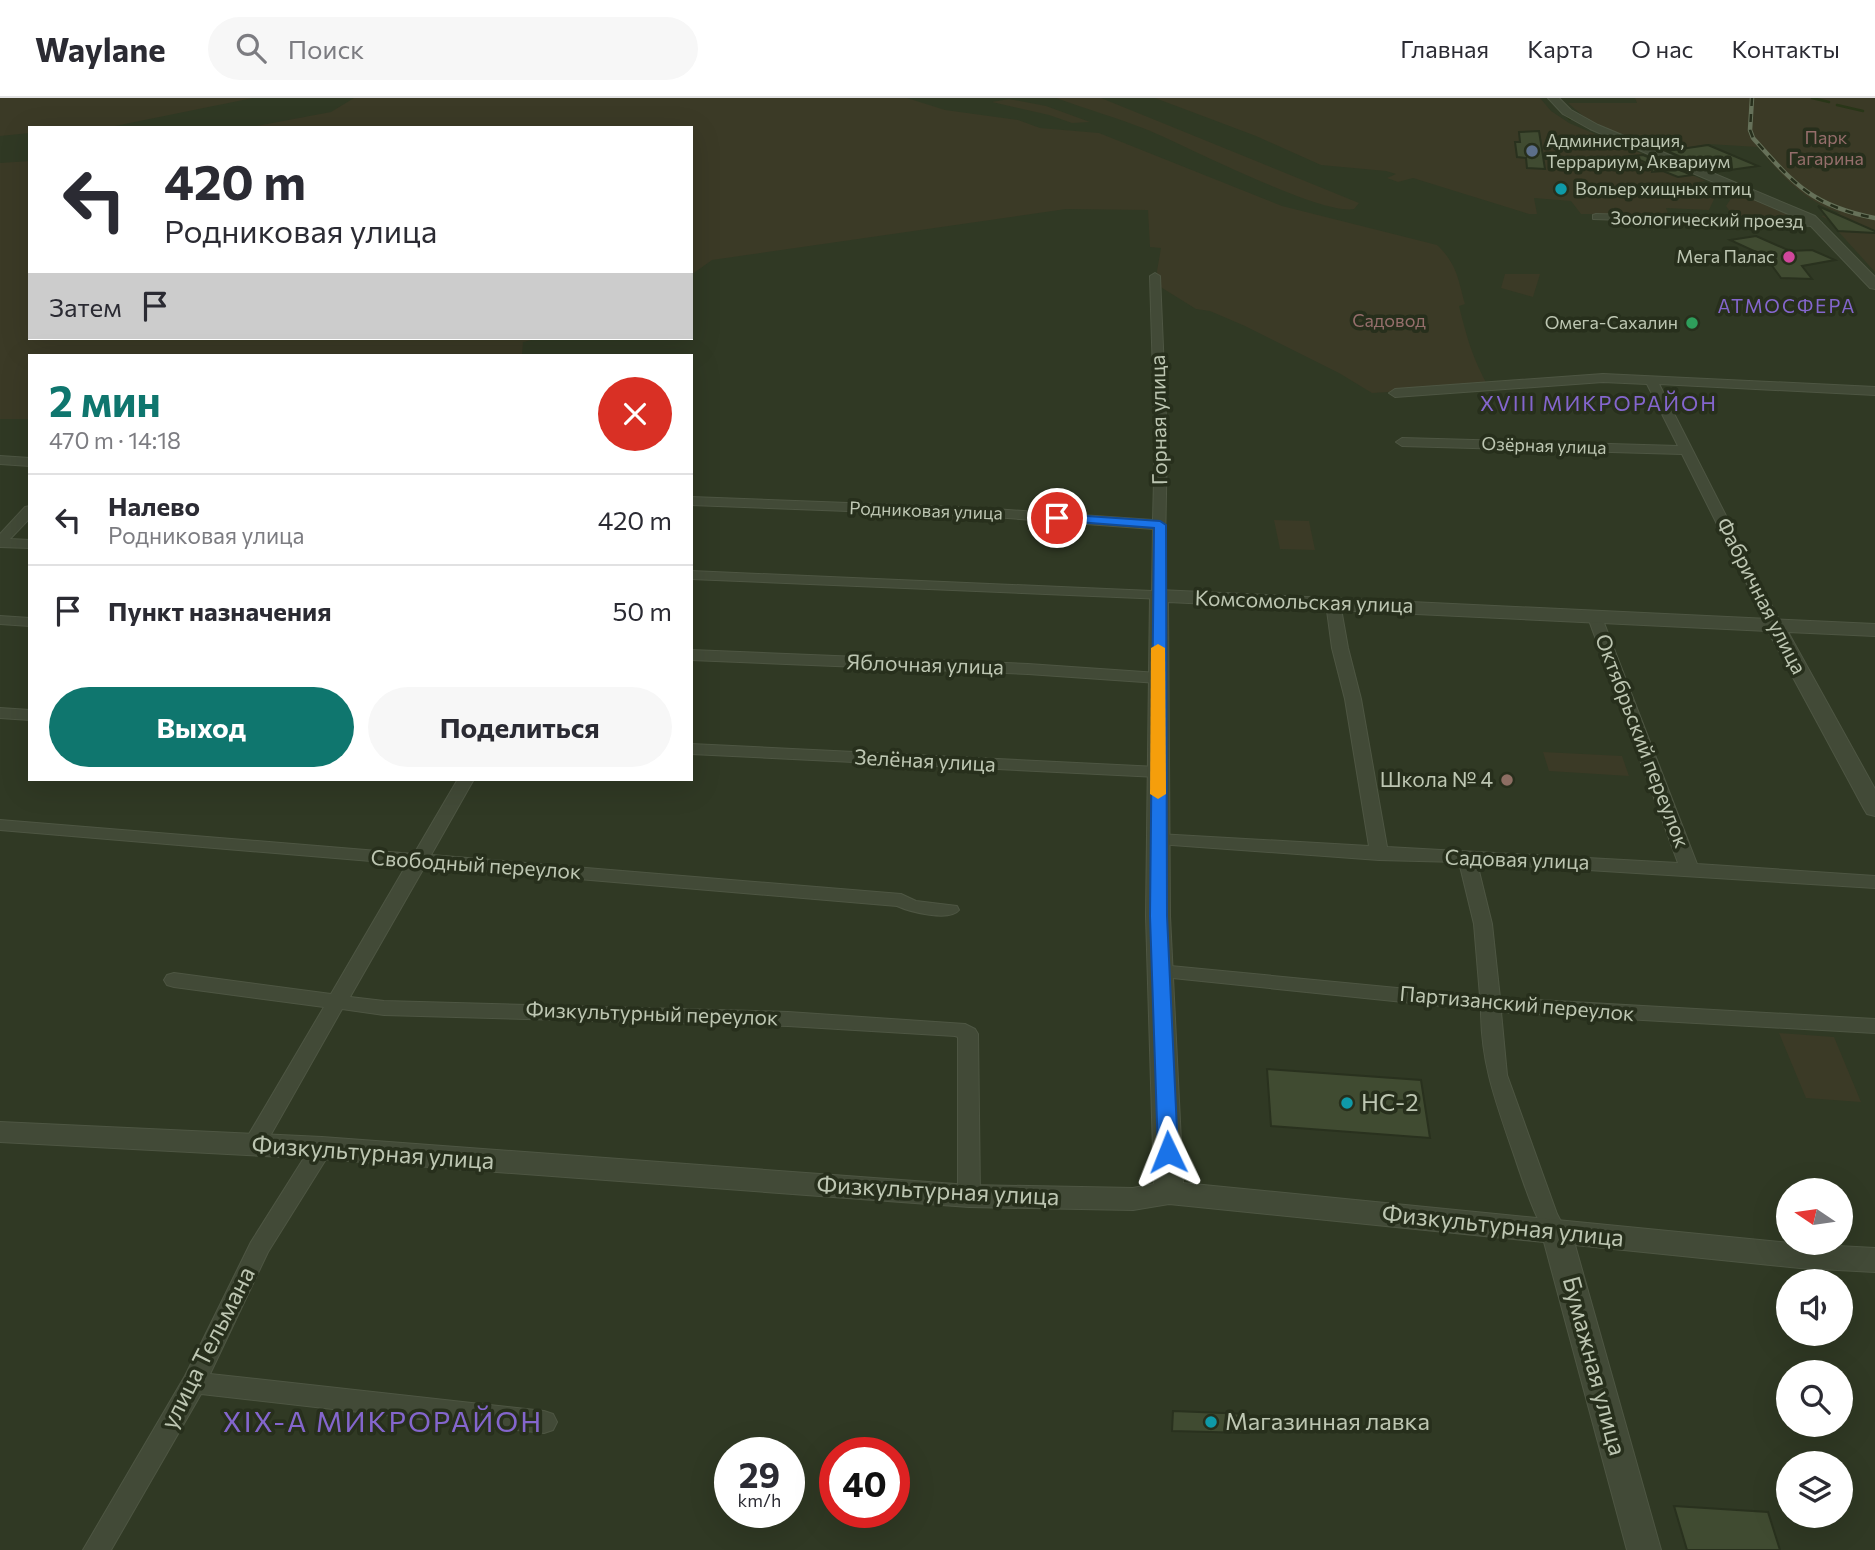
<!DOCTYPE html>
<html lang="ru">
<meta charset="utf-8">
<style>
body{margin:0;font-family:Commissioner,sans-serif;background:#f7f7f7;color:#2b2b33;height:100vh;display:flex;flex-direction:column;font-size:26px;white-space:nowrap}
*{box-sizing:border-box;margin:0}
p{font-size:23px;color:#7c7c81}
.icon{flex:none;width:38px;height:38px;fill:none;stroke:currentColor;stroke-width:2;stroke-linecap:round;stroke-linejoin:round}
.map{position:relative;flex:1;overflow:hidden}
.panel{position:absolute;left:28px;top:256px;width:665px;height:427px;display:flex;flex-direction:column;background:#fff;border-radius:0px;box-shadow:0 7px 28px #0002}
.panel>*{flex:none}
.top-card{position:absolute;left:28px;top:28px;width:665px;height:214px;border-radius:0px;box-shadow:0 7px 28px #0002;background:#fff;color:#2b2b33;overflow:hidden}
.needle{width:46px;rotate:283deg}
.tools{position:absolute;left:1776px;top:1080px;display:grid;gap:14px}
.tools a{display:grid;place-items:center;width:77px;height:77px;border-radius:50%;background:#fff;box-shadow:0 7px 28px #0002;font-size:35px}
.speed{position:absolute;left:714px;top:1339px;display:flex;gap:14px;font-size:35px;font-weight:700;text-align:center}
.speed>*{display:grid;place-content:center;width:91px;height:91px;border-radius:50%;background:#fff;box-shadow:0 7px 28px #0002;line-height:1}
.speed small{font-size:18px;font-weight:400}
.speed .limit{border:10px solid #d22;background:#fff;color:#111}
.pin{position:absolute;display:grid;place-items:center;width:60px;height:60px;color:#fff;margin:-30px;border:4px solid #fff;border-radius:50%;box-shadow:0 2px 7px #0007}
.me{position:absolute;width:77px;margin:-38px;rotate:358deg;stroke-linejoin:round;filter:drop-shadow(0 0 5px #0008)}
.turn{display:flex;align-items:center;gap:24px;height:147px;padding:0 21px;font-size:32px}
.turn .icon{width:91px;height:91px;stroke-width:2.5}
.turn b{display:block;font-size:49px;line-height:60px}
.then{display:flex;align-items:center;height:66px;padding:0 21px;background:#0003;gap:14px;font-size:26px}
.round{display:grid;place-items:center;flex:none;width:74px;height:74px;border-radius:37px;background:#f7f7f7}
.summary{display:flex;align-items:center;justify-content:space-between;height:119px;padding:0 21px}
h1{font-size:42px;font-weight:700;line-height:52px;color:#0f766e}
.button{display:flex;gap:14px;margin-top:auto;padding:14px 21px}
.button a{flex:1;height:80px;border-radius:42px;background:#0f766e;color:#fff;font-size:28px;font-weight:700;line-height:80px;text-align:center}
.button a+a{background:#f7f7f7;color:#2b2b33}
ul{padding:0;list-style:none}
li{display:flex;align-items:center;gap:21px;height:91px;padding:0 21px;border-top:2px solid #e1e1e2}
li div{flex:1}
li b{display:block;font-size:26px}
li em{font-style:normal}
header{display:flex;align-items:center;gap:42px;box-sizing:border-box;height:98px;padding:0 35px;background:#fff;border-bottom:2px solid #e1e1e2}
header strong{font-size:33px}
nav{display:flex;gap:38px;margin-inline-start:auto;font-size:24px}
.search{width:490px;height:63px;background:#f7f7f7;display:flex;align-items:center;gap:18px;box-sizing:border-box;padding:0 24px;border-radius:38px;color:#7c7c81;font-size:26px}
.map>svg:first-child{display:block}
.green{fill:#3b3a26}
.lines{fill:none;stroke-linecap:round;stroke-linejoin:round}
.stream{stroke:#293618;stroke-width:2.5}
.building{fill:#404b31;stroke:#29311e;stroke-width:2}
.minor-casing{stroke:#4e5643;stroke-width:2}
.tertiary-casing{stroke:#4e5643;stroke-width:2}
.minor{fill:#424a37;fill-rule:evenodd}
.tertiary{fill:#424a37;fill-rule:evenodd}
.rail-casing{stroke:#667159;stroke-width:4.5}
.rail{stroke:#272f1c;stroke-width:2.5;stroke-dasharray:8;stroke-linecap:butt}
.route{fill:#1a73e8;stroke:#114b97;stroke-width:2}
.slow{fill:#f59e0b}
.service-dot{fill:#5c6f8a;stroke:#272f1c;stroke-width:2.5}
.culture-dot{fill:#0f9aa8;stroke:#272f1c;stroke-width:2.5}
.hotel-dot{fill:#d1479c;stroke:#272f1c;stroke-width:2.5}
.leisure-dot{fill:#2e9e5b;stroke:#272f1c;stroke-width:2.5}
.education-dot{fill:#8d6e63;stroke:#272f1c;stroke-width:2.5}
.labels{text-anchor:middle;stroke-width:7;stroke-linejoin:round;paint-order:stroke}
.far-park-label{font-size:18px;fill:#956e6b;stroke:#272f1c}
.far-poi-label{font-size:18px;fill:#bdc6b2;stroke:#272f1c;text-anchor:start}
.far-street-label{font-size:18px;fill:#bdc6b2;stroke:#272f1c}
.far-neighbourhood-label{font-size:19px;letter-spacing:2px;fill:#8466cd;stroke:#272f1c}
.far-quarter-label{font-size:21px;letter-spacing:2px;fill:#8466cd;stroke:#272f1c}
.street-label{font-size:21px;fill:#bdc6b2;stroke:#272f1c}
.poi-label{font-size:21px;fill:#bdc6b2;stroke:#272f1c;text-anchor:end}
.near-poi-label{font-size:24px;fill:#bdc6b2;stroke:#272f1c;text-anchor:start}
.near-street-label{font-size:24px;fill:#bdc6b2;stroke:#272f1c}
.near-quarter-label{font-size:28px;letter-spacing:2px;fill:#8466cd;stroke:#272f1c}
</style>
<header>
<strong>Waylane</strong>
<div class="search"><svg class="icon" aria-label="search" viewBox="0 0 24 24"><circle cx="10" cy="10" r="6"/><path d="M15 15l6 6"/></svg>Поиск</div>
<nav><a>Главная</a><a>Карта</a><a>О нас</a><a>Контакты</a></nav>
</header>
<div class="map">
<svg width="1875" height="1452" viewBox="0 0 1875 1452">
<rect width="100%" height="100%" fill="#303924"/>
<path class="green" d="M0,0H253L115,28L30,30V35L0,38Z
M354,0H907L945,12L1018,22L1040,30L1099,35L1282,108L1437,147C1457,166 1458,181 1465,206L1459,208C1466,237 1473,262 1488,288L1372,295L1339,275L1245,228L1210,213L1196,211L1159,188L1157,173L1161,150L1150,149L1148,112L1066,111L712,162L691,177V30H246L331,14Z
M1056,0H1101L1359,105L1354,111C1322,118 1186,48 1148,32C1118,20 1086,11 1056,0Z
M1155,0H1540L1551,13L1569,25L1706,83L1692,85L1717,95L1709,112L1666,110L1668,116H1581L1571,103L1534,100L1537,116H1529L1413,80L1398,84L1387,80L1396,76L1386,73L1321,67L1256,38Z
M1635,0H1875V174L1827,121L1821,118L1841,115C1805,104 1782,78 1758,49L1708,46L1660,54L1589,23L1568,5H1637Z
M1009,1L1046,8L1090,24L1072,25L1049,17L992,4Z
M30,63V240H540L523,244L522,257H30V321H0V65Z
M1737,95L1798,121L1733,118L1726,108L1734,96Z
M1505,176H1540L1533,199L1501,190Z
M1274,422L1309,423L1315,452L1280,451Z
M1543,654L1622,658L1629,678L1549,673Z
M1779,935L1834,939L1861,1004L1806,1000Z"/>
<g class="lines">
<path class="stream" d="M1549,0L1570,21
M1812,0L1829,4
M1837,7L1863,13"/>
</g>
<path class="building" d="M1539,33L1545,71L1527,70L1526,60L1517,59L1515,44H1520L1519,34Z
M1708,47L1758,68L1716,74L1667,53Z
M1643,57L1692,77L1678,79L1663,73L1652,74L1653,68L1631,58Z
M1818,108L1875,133V135L1838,133Z
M1756,138L1790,153L1812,152L1835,162L1802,168L1812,181L1781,180L1765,158L1730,142Z
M1267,971L1421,982L1430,1040L1271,1028Z
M1173,1313L1248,1316L1249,1335L1172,1333Z
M1674,1408L1768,1414L1780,1452H1687Z"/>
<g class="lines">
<defs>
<path id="minor" d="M1596,116L1817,122L1822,125L1817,128L1593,121V117Z
M1155,175L1160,178L1167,344L1164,501L691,481V473L1152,493L1153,431L980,418L691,407V399L980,410L1153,422L1155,344L1150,178Z
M1603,276L1875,289V297L1659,286L1781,526L1779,529H1769L1767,526L1682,356L1402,348L1396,344L1402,340L1678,348L1647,286L1603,284L1395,299L1389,295L1395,291Z
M0,358L30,360V368L0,366Z
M30,408V420L10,441L30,442V450L0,449V436L25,409Z
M1333,501L1340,505L1348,550L1361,601L1387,749L1678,765L1587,517L1594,513L1601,517L1697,766L1875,778V790L1477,765L1492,826L1500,900L1875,921V935L1501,914L1507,977L1557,1116L1566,1133L1563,1139L1555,1142L1547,1139C1532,1112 1523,1083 1513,1054C1496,1004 1481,966 1481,912L1153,878L1150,873L1153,868L1160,867L1480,898L1474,826L1459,764L1379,762L1158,746L1149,741L1158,736L1369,748L1345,601L1332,550L1326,505Z
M0,518L30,520V528L0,526Z
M691,552L1028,566L1158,575L1166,580L1158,585L1028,576L691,562Z
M0,610L30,612V622L0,620Z
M691,646L1158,669L1166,674L1158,679L691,656Z
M458,681H474L431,757L901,796L916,803L957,808L959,812C950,824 910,814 897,808L425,768L350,899L384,903L788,914L965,926L975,931L978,936L980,1098L977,1104L969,1107L961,1104L958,1098V939L955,938L788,928L384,917L342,911L261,1054L253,1056L245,1054L242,1048L324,909L174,889L167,887L164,882L167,877L174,875L331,896L407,766L0,732V722L414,756Z
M322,1042L330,1044L333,1050L268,1154L210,1276L544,1313L553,1316L557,1324L553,1332L544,1335L201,1296L111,1452H83L185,1278L251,1144L314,1044Z"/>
<path id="tertiary" d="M1548,0H1559L1571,12L1598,27L1815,118L1875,179V191L1870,190L1807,124L1590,31L1563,16Z
M1159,492L1875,526V538L1788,534L1875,691V718L1867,716L1864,711L1768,533L1168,504L1170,818L1183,1085L1800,1146L1875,1150V1174L1800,1170L1575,1147L1661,1452H1627L1544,1144L1169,1106L1133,1112L969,1109L322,1061L0,1044V1024L322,1039L969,1087L1133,1090L1154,1086L1146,818L1150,498Z"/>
</defs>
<use href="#minor" class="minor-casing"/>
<use href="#tertiary" class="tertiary-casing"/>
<use href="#minor" class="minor"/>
<use href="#tertiary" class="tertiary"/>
<defs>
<path id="rail" d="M1752,0L1750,32L1753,40C1794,86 1812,108 1875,120"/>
</defs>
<use href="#rail" class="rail-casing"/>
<use href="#rail" class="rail"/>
</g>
<path class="route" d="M1057,416L1160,423L1166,427L1167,818L1178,1054L1175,1059L1168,1061L1161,1059L1158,1054L1150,818L1154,430L1052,422V417Z"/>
<path class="slow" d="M1158,546L1165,550L1166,696L1158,701L1150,696L1151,550Z"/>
<circle class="service-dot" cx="1532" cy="53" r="7"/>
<g class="culture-dot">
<circle cx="1561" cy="91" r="7"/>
<circle cx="1347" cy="1005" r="7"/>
<circle cx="1211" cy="1324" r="7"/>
</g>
<circle class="hotel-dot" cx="1789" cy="159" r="7"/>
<circle class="leisure-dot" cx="1692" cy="225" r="7"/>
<circle class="education-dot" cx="1507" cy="682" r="7"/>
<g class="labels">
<g class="far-park-label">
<text x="1826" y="46">Парк<tspan x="1826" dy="21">Гагарина</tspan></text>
<text x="1389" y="229">Садовод</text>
</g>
<g class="far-poi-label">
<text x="1546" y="49">Администрация,<tspan x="1546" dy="21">Террариум, Аквариум</tspan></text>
<text x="1575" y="97">Вольер хищных птиц</text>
<text x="1775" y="165" text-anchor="end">Мега Палас</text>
<text x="1678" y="231" text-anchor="end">Омега-Сахалин</text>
</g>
<g class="far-street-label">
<text transform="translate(1707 122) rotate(1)" y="6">Зоологический проезд</text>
<text transform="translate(1544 348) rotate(2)" y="6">Озёрная улица</text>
<text transform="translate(926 413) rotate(2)" y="6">Родниковая улица</text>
</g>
<g class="far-neighbourhood-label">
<text x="1787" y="215">АТМОСФЕРА</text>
</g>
<g class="far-quarter-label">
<text x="1599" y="313">XVIII МИКРОРАЙОН</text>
</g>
<g class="street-label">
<text transform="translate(1159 322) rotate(-91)" y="7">Горная улица</text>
<text transform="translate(1761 498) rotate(63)" y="7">Фабричная улица</text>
<text transform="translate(1304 504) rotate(2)" y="7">Комсомольская улица</text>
<text transform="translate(925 567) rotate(2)" y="7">Яблочная улица</text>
<text transform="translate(1642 643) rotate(69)" y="7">Октябрьский переулок</text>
<text transform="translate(925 663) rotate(3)" y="7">Зелёная улица</text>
<text transform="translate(1517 762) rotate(2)" y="7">Садовая улица</text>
<text transform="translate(476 767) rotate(4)" y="7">Свободный переулок</text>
<text transform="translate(1517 906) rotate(5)" y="7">Партизанский переулок</text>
<text transform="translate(652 916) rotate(2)" y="7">Физкультурный переулок</text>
</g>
<g class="poi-label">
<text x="1493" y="689">Школа № 4</text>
</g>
<g class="near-poi-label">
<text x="1361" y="1013">НС-2</text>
<text x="1225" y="1332">Магазинная лавка</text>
</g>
<g class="near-street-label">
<text transform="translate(373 1055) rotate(4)" y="8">Физкультурная улица</text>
<text transform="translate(938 1093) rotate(3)" y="8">Физкультурная улица</text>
<text transform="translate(1503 1128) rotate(6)" y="8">Физкультурная улица</text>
<text transform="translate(208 1250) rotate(-63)" y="8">улица Тельмана</text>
<text transform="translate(1594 1268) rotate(75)" y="8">Бумажная улица</text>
</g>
<g class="near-quarter-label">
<text x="383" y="1334">XIX-А МИКРОРАЙОН</text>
</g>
</g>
</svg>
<div class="tools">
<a><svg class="needle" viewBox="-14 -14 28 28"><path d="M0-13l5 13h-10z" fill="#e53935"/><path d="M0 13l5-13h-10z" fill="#7c7c81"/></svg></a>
<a><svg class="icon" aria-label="sound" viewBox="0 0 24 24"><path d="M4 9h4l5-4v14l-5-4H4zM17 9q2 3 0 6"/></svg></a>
<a><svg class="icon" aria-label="search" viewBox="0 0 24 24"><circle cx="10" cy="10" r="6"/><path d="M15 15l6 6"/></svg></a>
<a><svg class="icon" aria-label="layers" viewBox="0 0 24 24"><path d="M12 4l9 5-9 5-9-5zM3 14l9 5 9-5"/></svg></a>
</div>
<div class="speed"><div>29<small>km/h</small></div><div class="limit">40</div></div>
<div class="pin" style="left:1057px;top:420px;background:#d93025"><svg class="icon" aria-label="arrive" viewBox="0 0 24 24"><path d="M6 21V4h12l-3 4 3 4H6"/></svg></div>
<svg class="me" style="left:1168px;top:1054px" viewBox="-20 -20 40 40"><path d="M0-17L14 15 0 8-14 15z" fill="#1a73e8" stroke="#fff" stroke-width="4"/></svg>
<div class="top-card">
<div class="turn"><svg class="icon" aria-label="left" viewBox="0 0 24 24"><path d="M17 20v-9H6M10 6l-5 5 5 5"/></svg><div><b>420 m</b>Родниковая улица</div></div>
<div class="then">Затем<svg class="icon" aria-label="arrive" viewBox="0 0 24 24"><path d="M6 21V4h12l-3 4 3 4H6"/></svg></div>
</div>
<section class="panel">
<div class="summary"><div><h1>2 мин</h1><p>470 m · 14:18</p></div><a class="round" style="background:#d93025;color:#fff"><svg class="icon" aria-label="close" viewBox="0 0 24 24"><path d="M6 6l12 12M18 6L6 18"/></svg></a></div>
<ul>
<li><svg class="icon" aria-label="left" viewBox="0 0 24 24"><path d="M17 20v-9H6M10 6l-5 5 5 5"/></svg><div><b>Налево</b><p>Родниковая улица</p></div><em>420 m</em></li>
<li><svg class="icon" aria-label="arrive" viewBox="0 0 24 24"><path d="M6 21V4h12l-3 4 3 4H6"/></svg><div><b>Пункт назначения</b></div><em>50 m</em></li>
</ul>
<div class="button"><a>Выход</a><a>Поделиться</a></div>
</section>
</div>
